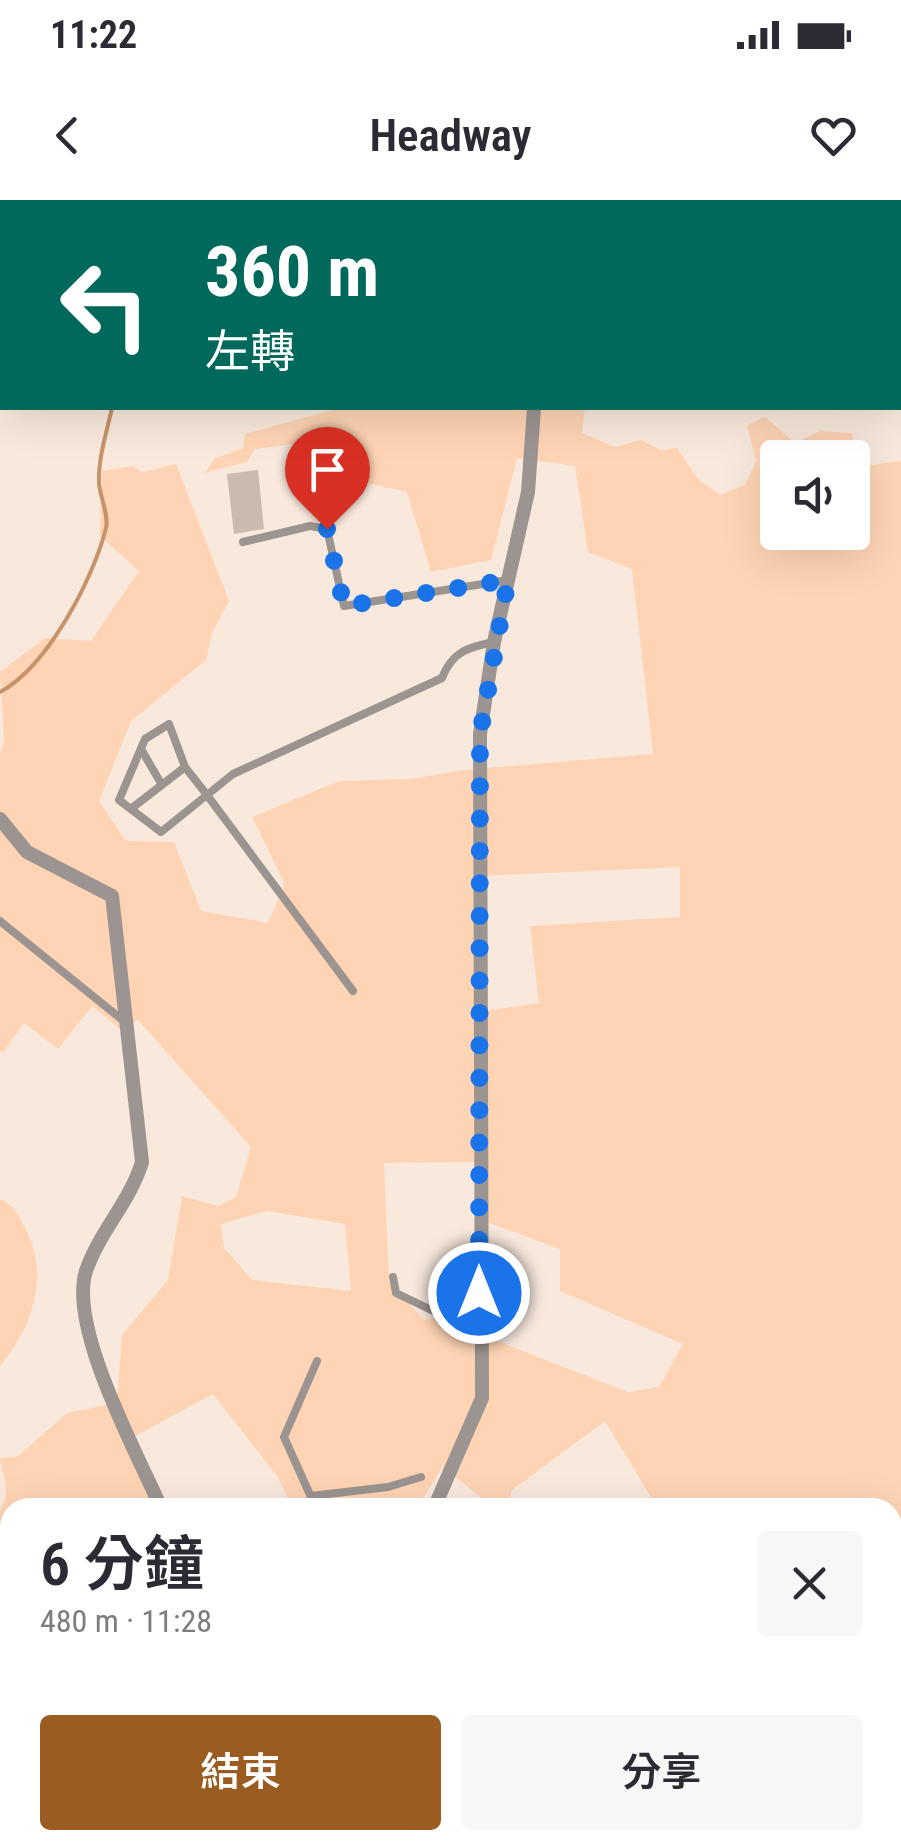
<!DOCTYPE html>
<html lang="zh-TW">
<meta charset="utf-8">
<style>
body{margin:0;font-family:"Roboto Condensed","Noto Sans TC",sans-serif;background:#f7f7f7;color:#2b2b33;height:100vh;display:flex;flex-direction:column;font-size:38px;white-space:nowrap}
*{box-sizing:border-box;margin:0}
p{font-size:32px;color:#7c7c81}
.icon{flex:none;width:55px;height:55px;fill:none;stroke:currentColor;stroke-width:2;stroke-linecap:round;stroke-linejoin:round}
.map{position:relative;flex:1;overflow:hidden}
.drawer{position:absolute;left:0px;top:1298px;width:902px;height:352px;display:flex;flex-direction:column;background:#fff;border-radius:30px 30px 0 0;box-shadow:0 10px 40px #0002}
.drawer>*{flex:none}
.banner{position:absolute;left:0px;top:0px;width:902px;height:210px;box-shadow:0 10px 40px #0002;background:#00695c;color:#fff;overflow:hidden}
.buttons{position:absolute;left:760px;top:240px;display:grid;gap:20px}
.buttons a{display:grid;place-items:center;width:110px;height:110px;border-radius:10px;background:#fff;box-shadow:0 10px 40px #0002;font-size:50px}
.pin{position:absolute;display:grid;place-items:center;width:85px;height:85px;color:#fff;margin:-102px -42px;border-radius:50% 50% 50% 0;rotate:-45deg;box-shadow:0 0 10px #0007}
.pin .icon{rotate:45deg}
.me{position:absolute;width:110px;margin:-55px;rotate:0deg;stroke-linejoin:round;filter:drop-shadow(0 0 8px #0008)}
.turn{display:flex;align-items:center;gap:35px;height:210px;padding:0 40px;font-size:45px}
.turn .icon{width:130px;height:130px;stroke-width:2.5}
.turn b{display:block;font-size:70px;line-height:85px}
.round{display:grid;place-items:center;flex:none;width:105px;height:105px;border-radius:10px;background:#f7f7f7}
.head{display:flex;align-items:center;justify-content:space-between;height:170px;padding:0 40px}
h1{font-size:60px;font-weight:600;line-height:75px}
.action{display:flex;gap:20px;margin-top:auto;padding:20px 40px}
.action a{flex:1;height:115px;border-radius:10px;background:#9a5c21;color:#fff;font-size:40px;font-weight:600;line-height:115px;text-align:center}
.action a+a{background:#f7f7f7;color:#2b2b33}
.status{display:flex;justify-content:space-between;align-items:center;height:70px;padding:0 50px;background:#fff;direction:ltr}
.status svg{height:28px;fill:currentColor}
header{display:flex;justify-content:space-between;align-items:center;height:130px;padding:0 40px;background:#fff;font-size:45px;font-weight:600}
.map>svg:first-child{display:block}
.green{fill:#fed4b4;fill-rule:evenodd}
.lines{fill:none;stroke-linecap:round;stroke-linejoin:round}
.stream{stroke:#c6936a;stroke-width:4}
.building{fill:#cabbb0}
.path{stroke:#7f756d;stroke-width:2.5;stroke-dasharray:5 8;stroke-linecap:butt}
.lane{stroke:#9b9490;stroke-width:8}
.street{stroke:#9b9490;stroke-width:14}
.route{stroke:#1a73e8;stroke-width:18;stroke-dasharray:0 32.4}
</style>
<div class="status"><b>11:22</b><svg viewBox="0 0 49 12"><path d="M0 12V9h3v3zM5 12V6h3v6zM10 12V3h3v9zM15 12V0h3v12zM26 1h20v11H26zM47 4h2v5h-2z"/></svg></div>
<header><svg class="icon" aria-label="back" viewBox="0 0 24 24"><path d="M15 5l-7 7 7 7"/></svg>Headway<svg class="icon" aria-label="heart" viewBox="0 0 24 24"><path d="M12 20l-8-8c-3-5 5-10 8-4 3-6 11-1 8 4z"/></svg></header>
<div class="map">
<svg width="901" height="1648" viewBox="0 0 901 1648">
<rect width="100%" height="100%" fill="#f9e9dd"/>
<path class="green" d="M634,0H901V173L900,2H627Z
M339,208H585L582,233L615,247L641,240L661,250L677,248L698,279L720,295L745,285L756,261L747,225L765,217L795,243L820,231L852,233L856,267L901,261V1508L893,1509L892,1308L657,1307L605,1221L512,1290L508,1307H481V1298L443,1266L418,1307H380L367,1301L356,1307H292L278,1277L213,1194L135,1236L161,1307L10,1308V1510L0,1498V1310C12,1289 2,1277 0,1258L17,1257L67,1213L117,1203L122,1135L168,1080L182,996L218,1006L236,997L251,947L138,820L119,828L92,806L58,849L24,823L3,853L0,851V554L4,541L0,472L45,438L91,441L139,371L100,336L102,271L133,266L142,272L176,264L229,401L212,433L206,460L131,521L99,601L126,641L174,642L201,711L268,723L285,684L252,617L339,581L410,579L464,570L653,554L632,369L588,352L575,266L517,258L491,360L431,372L407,292L362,282L333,239L255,249L247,262L205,273L214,259L243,248L245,234ZM778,258H852V332H778ZM680,667V717L530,726L539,803L477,812L478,676ZM476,962V1018L560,1049V1091L683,1144L659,1187L628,1192L479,1134L478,1110L424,1120L389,1082L384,963ZM267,1011L345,1024L351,1091L252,1080L224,1048L221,1024Z
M0,999C14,1004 18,1015 25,1028C50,1074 33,1128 0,1166Z
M893,1620L901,1623V1648H798L810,1640H892Z
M308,1640H535L525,1648H336Z"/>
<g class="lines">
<path class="stream" d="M116,2L117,0
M0,492C47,467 93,380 106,328C109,315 100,297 99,283C98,258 107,231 112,208"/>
</g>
<path class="building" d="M258,270L264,329L234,334L227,274Z"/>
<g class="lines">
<path class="path" d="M693,2L694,0"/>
<path class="lane" d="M243,342L310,326L327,329L344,406L508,380
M141,549L162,585
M132,608L185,567
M0,721L125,822
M353,791L207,595L185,567L169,524L145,539L119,600L161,632L233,574L442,478C452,452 468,447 494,442
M393,1077L396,1093L479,1133
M311,1296L388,1287L421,1277
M316,1308L284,1237L317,1161"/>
<path class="street" d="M355,0L359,2
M414,0V2
M0,619L27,652L112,696L142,962C130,1002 99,1032 86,1071C68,1127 137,1253 161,1308
M434,1308L482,1198L480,534L494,442L528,292L534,208
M892,1485L901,1475
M892,1528H901
M0,1618L10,1612
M263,1640L300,1648
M539,1648L551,1640"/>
</g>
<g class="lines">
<path class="route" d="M327,329L344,406L508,380L480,534L479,1093"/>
</g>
</svg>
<div class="buttons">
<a><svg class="icon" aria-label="sound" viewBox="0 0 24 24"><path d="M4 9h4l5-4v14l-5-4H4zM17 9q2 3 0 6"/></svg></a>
</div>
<div class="pin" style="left:327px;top:329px;background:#d93025"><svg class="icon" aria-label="arrive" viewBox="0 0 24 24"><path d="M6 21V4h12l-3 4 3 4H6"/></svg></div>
<svg class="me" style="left:479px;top:1093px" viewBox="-20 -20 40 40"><circle r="17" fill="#1a73e8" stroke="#fff" stroke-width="3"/><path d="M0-11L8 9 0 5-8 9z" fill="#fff"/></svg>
<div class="banner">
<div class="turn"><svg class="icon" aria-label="left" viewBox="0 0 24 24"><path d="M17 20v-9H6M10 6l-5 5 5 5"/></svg><div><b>360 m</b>左轉</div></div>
</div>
<section class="drawer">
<div class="head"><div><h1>6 分鐘</h1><p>480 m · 11:28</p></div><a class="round"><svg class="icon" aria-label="close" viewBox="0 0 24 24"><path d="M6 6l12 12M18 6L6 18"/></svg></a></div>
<div class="action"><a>結束</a><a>分享</a></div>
</section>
</div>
